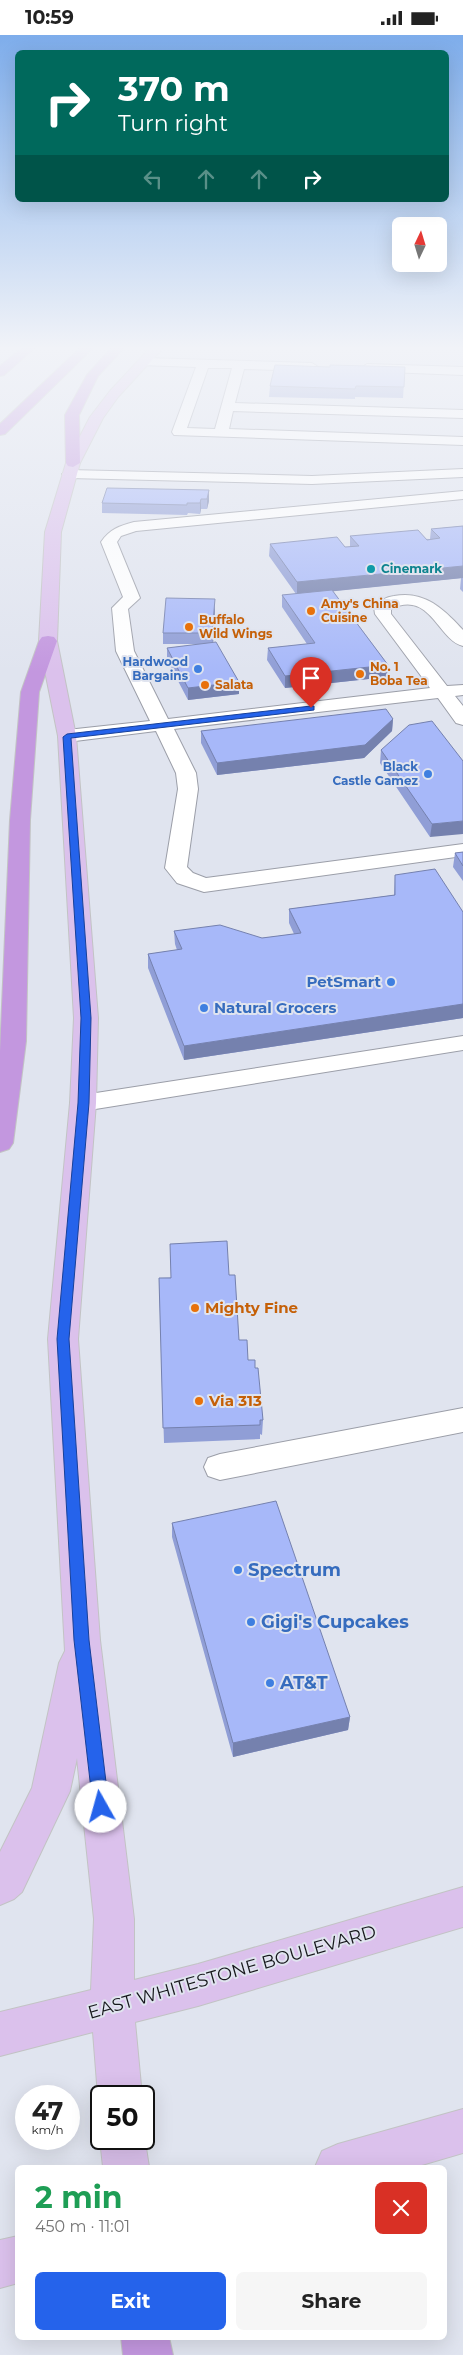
<!DOCTYPE html>
<meta charset="utf-8">
<style>
body{margin:0;font-family:Montserrat,sans-serif;background:#f6f6f6;color:#222;height:100vh;display:flex;flex-direction:column;font-size:19px;white-space:nowrap}
*{box-sizing:border-box;margin:0}
p{font-size:16px;color:#767676}
.icon{flex:none;width:28px;height:28px;fill:none;stroke:currentColor;stroke-width:2;stroke-linecap:round;stroke-linejoin:round}
.map{position:relative;flex:1;overflow:hidden}
.details{position:absolute;left:15px;top:2130px;width:432px;height:175px;display:flex;flex-direction:column;background:#fff;border-radius:8px;box-shadow:0 5px 20px #0002}
.details>*{flex:none}
.top-card{position:absolute;left:15px;top:15px;width:434px;height:152px;border-radius:8px;box-shadow:0 5px 20px #0002;background:#00695c;color:#fff;overflow:hidden}
.needle{width:32px;rotate:4deg}
.tools{position:absolute;left:392px;top:182px;display:grid;gap:10px}
.tools a{display:grid;place-items:center;width:55px;height:55px;border-radius:8px;background:#fff;box-shadow:0 5px 20px #0002;font-size:25px}
.speed{position:absolute;left:15px;top:2050px;display:flex;gap:10px;font-size:25px;font-weight:700;text-align:center}
.speed>*{display:grid;place-content:center;width:65px;height:65px;border-radius:50%;background:#fff;box-shadow:0 5px 20px #0002;line-height:1}
.speed small{font-size:12px;font-weight:400}
.speed .limit{border:2px solid #111;border-radius:8px;background:#fff;color:#111}
.pin{position:absolute;display:grid;place-items:center;width:42px;height:42px;color:#fff;margin:-51px -21px;border-radius:50% 50% 50% 0;rotate:-45deg;box-shadow:0 0 5px #0007}
.pin .icon{rotate:45deg}
.me{position:absolute;width:55px;margin:-28px;rotate:353deg;stroke-linejoin:round;filter:drop-shadow(0 0 4px #0008)}
.turn{display:flex;align-items:center;gap:18px;height:105px;padding:0 20px;font-size:22px}
.turn .icon{width:65px;height:65px;stroke-width:2.5}
.turn b{display:block;font-size:35px;line-height:42px}
.lanes{display:flex;align-items:center;height:48px;padding:0 20px;background:#0003;justify-content:center;gap:25px;direction:ltr}
.lanes .off{opacity:.35}
.round{display:grid;place-items:center;flex:none;width:52px;height:52px;border-radius:8px;background:#f6f6f6}
.headline{display:flex;align-items:center;justify-content:space-between;height:85px;padding:0 20px}
h1{font-size:30px;font-weight:700;line-height:38px;color:#1e9e55}
.cta{display:flex;gap:10px;margin-top:auto;padding:10px 20px}
.cta a{flex:1;height:58px;border-radius:8px;background:#2563eb;color:#fff;font-size:20px;font-weight:700;line-height:58px;text-align:center}
.cta a+a{background:#f6f6f6;color:#222}
.status{display:flex;justify-content:space-between;align-items:center;height:35px;padding:0 25px;background:#fff;direction:ltr}
.status svg{height:14px;fill:currentColor}
.map>svg:first-child{display:block}
.lines{fill:none;stroke-linecap:round;stroke-linejoin:round}
.minor-casing{stroke:#9b9ea8;stroke-width:2}
.major-casing{stroke:#c2c3c4;stroke-width:2}
.highway-casing{stroke:#c2c3c4;stroke-width:2}
.minor{fill:#fff;fill-rule:evenodd}
.major{fill:#dbc1ec;fill-rule:evenodd}
.highway{fill:#c397df;fill-rule:evenodd}
.wall{fill:#909ed6}
.shaded-wall{fill:#7581ae}
.building{fill:#a7b8f9;stroke:#7581ae}
.route{fill:#2563eb;stroke:#184099}
.culture-dot{fill:#0f9aa8;stroke:#e0e4ef;stroke-width:2}
.food-dot{fill:#e8710a;stroke:#e0e4ef;stroke-width:2}
.shop-dot{fill:#3f7fe0;stroke:#e0e4ef;stroke-width:2}
.labels{text-anchor:middle;stroke-width:4;stroke-linejoin:round;paint-order:stroke}
.far-culture-label{font-size:12px;font-weight:bold;fill:#0d838f;stroke:#e0e4ef;text-anchor:start}
.far-food-label{font-size:12px;font-weight:bold;fill:#c56008;stroke:#e0e4ef;text-anchor:start}
.far-shop-label{font-size:12px;font-weight:bold;fill:#366cbe;stroke:#e0e4ef;text-anchor:end}
.shop-label{font-size:15px;font-weight:bold;fill:#366cbe;stroke:#e0e4ef;text-anchor:end}
.food-label{font-size:15px;font-weight:bold;fill:#c56008;stroke:#e0e4ef;text-anchor:start}
.near-shop-label{font-size:18px;font-weight:bold;fill:#366cbe;stroke:#e0e4ef;text-anchor:start}
.near-street-label{font-size:18px;fill:#16171b;stroke:#e0e4ef}
</style>
<div class="status"><b>10:59</b><svg viewBox="0 0 49 12"><path d="M0 12V9h3v3zM5 12V6h3v6zM10 12V3h3v9zM15 12V0h3v12zM26 1h20v11H26zM47 4h2v5h-2z"/></svg></div>
<div class="map">
<svg width="463" height="2320" viewBox="0 0 463 2320">
<rect width="100%" height="100%" fill="#e0e4ef"/>
<g class="lines">
<defs>
<path id="minor" d="M144,323L312,328L318,332L312,336L244,334L235,368L463,375V383L233,376L229,394L463,402V410L174,400L172,397L196,332L140,330L138,327ZM208,333H232L215,394L187,393Z
M367,329L463,332V340L363,336L361,333Z
M463,434V442L312,449L69,443L62,439L69,435L312,441Z
M463,456V464L136,496L121,501L117,507L140,563L128,574L134,616L168,684L430,653L375,579L374,572C378,566 387,562 394,561C424,555 444,574 463,595V611C438,605 430,554 391,574V579L447,651L463,650V660L455,661L463,671V690L456,688L438,663L174,694L196,738L198,754L187,832L193,838L206,843L463,809V821L204,857L177,848L165,833L178,754L176,738L156,696L67,707L60,705L58,701L60,697L67,695L150,686L116,616L112,573L123,562L101,507C110,494 119,491 134,487Z
M463,1001V1015L83,1076L74,1074L70,1068L74,1062L83,1060Z
M463,1373V1397L220,1445L208,1441L204,1432L208,1423L220,1419Z"/>
<path id="major" d="M150,313H163L118,362L103,383L80,428L61,497L57,606L76,701L98,983L96,1068L78,1304L100,1605L134,1884V1945L198,1929L463,1852V1892L198,1971L135,1987L142,2061H101V2069L98,2061L93,1997L0,2021V1977L91,1955L94,1884L77,1723L70,1756L22,1857L14,1864L0,1870V1817L32,1753L59,1628L65,1616L48,1304L70,1068L74,983L58,701L39,606L45,497L66,428L90,382L110,356Z
M463,2074V2118L415,2132H315L322,2116L338,2109Z
M144,2100L149,2132H103L100,2104L101,2102L144,2104Z
M18,2201V2248L0,2253V2205Z"/>
<path id="highway" d="M22,313H35L4,340L0,341V331Z
M80,313H93L5,399L0,400V389Z
M111,313H124L98,341L79,380L80,428L73,432L68,431L66,428L65,380L87,340Z
M48,601L54,602L57,606L39,657L30,785L26,1006L13,1108L9,1114L0,1117V1017L10,785L21,657L39,606L42,602Z
M121,2302H169L173,2320H123Z"/>
</defs>
<use href="#minor" class="minor-casing"/>
<use href="#major" class="major-casing"/>
<use href="#highway" class="highway-casing"/>
<use href="#minor" class="minor"/>
<use href="#major" class="major"/>
<use href="#highway" class="highway"/>
</g>
<path class="wall" d="M330,332H405L403,363L355,362V364L269,362L270,351Z
M209,455V466L207,474H201L200,479L188,478L187,480L102,478V468Z
M463,491V557L460,554L461,543L333,556L388,630L387,642L285,653L267,625L268,613L307,609L282,572V560L296,559L269,521L270,509L345,512H350V501L430,504L431,494Z
M215,575L213,608L239,659L188,665L167,625V613L200,609H163V598Z
M393,684L392,696L364,723L217,740L201,708V696Z
M381,715L463,726L430,802L380,728Z
M463,817V846L453,832L455,818Z
M395,840L463,877V983L184,1025L148,933V919L177,915L175,909L174,896L262,903L294,899L289,888V874L394,860Z
M229,1240L239,1305L248,1325L255,1333L263,1385L262,1400L260,1399V1404L164,1408L159,1243Z
M172,1488L350,1682L348,1695L233,1722L172,1502Z"/>
<path class="shaded-wall" d="M209,455V466L207,474V464Z
M201,464V474L200,479V468Z
M463,531V543L297,560V547Z
M215,564V575L213,610L212,598Z
M388,630L387,642L285,653V641Z
M239,647V659L188,665V653Z
M393,684L392,696L364,723L217,740V728Z
M463,786V799L430,802L432,789Z
M463,969V983L184,1025V1011Z
M350,1682L348,1695L233,1722V1708Z"/>
<path class="building" d="M275,330L330,332V330L405,332L404,352L356,351L355,354L270,351Z
M107,453L209,455L207,464H201L200,468H187V470L102,468Z
M463,491V531L297,547L270,509L337,502L345,512L359,511L350,501L418,495L427,505L440,503L431,494Z
M332,555L388,630L285,641L268,613L315,608L282,560Z
M166,563L215,564L212,598H163Z
M216,607L239,647L188,653L167,613Z
M386,674L393,684L365,710L217,728L201,696Z
M432,686L463,726V786L432,789L381,715L409,690Z
M463,817V831L455,818Z
M435,834L463,877V969L184,1011L148,919L182,914L174,896L220,890L262,903L301,898L289,874L395,860V840Z
M227,1206L229,1240H235L239,1305H247L248,1325H255V1333H258L263,1385H260V1390L163,1393L159,1243H171L170,1209Z
M276,1466L350,1682L233,1708L172,1488Z"/>
<linearGradient id="sky" x2="0" y2="1"><stop stop-color="#7eadeb"/><stop offset="0.49" stop-color="#f1f3f8"/><stop offset="1" stop-color="#f1f3f8" stop-opacity="0"/></linearGradient>
<rect width="463" height="638" fill="url(#sky)"/>
<path class="route" d="M311,671H314V675L71,703L91,983L89,1068L69,1304L89,1605L109,1772L107,1778L101,1780L96,1778L93,1772L74,1605L57,1304L78,1068L81,983L63,702L67,699Z"/>
<circle class="culture-dot" cx="371" cy="534" r="5"/>
<g class="food-dot">
<circle cx="311" cy="576" r="5"/>
<circle cx="189" cy="592" r="5"/>
<circle cx="360" cy="639" r="5"/>
<circle cx="205" cy="650" r="5"/>
<circle cx="195" cy="1273" r="5"/>
<circle cx="199" cy="1366" r="5"/>
</g>
<g class="shop-dot">
<circle cx="198" cy="634" r="5"/>
<circle cx="428" cy="739" r="5"/>
<circle cx="391" cy="947" r="5"/>
<circle cx="204" cy="973" r="5"/>
<circle cx="238" cy="1535" r="5"/>
<circle cx="251" cy="1587" r="5"/>
<circle cx="270" cy="1648" r="5"/>
</g>
<g class="labels">
<g class="far-culture-label">
<text x="381" y="538">Cinemark</text>
</g>
<g class="far-food-label">
<text x="321" y="573">Amy's China<tspan x="321" dy="14">Cuisine</tspan></text>
<text x="199" y="589">Buffalo<tspan x="199" dy="14">Wild Wings</tspan></text>
<text x="370" y="636">No. 1<tspan x="370" dy="14">Boba Tea</tspan></text>
<text x="215" y="654">Salata</text>
</g>
<g class="far-shop-label">
<text x="188" y="631">Hardwood<tspan x="188" dy="14">Bargains</tspan></text>
<text x="418" y="736">Black<tspan x="418" dy="14">Castle Gamez</tspan></text>
</g>
<g class="shop-label">
<text x="381" y="952">PetSmart</text>
<text x="214" y="978" text-anchor="start">Natural Grocers</text>
</g>
<g class="food-label">
<text x="205" y="1278">Mighty Fine</text>
<text x="209" y="1371">Via 313</text>
</g>
<g class="near-shop-label">
<text x="248" y="1541">Spectrum</text>
<text x="261" y="1593">Gigi's Cupcakes</text>
<text x="280" y="1654">AT&amp;T</text>
</g>
<g class="near-street-label">
<text transform="translate(232 1937) rotate(-16)" y="6">EAST WHITESTONE BOULEVARD</text>
</g>
</g>
</svg>
<div class="tools">
<a><svg class="needle" viewBox="-14 -14 28 28"><path d="M0-13l5 13h-10z" fill="#e53935"/><path d="M0 13l5-13h-10z" fill="#767676"/></svg></a>
</div>
<div class="speed"><div>47<small>km/h</small></div><div class="limit">50</div></div>
<div class="pin" style="left:311px;top:673px;background:#d93025"><svg class="icon" aria-label="arrive" viewBox="0 0 24 24"><path d="M6 21V4h12l-3 4 3 4H6"/></svg></div>
<svg class="me" style="left:101px;top:1772px" viewBox="-20 -20 40 40"><circle r="19" fill="#fff"/><path d="M0-13L10 11 0 6-10 11z" fill="#2563eb"/></svg>
<div class="top-card">
<div class="turn"><svg class="icon" aria-label="right" viewBox="0 0 24 24"><path d="M7 20v-9h11M14 6l5 5-5 5"/></svg><div><b>370 m</b>Turn right</div></div>
<div class="lanes"><svg class="icon off" aria-label="left" viewBox="0 0 24 24"><path d="M17 20v-9H6M10 6l-5 5 5 5"/></svg><svg class="icon off" aria-label="ahead" viewBox="0 0 24 24"><path d="M12 20V5M6 11l6-6 6 6"/></svg><svg class="icon off" aria-label="ahead" viewBox="0 0 24 24"><path d="M12 20V5M6 11l6-6 6 6"/></svg><svg class="icon" aria-label="right" viewBox="0 0 24 24"><path d="M7 20v-9h11M14 6l5 5-5 5"/></svg></div>
</div>
<section class="details">
<div class="headline"><div><h1>2 min</h1><p>450 m · 11:01</p></div><a class="round" style="background:#d93025;color:#fff"><svg class="icon" aria-label="close" viewBox="0 0 24 24"><path d="M6 6l12 12M18 6L6 18"/></svg></a></div>
<div class="cta"><a>Exit</a><a>Share</a></div>
</section>
</div>
